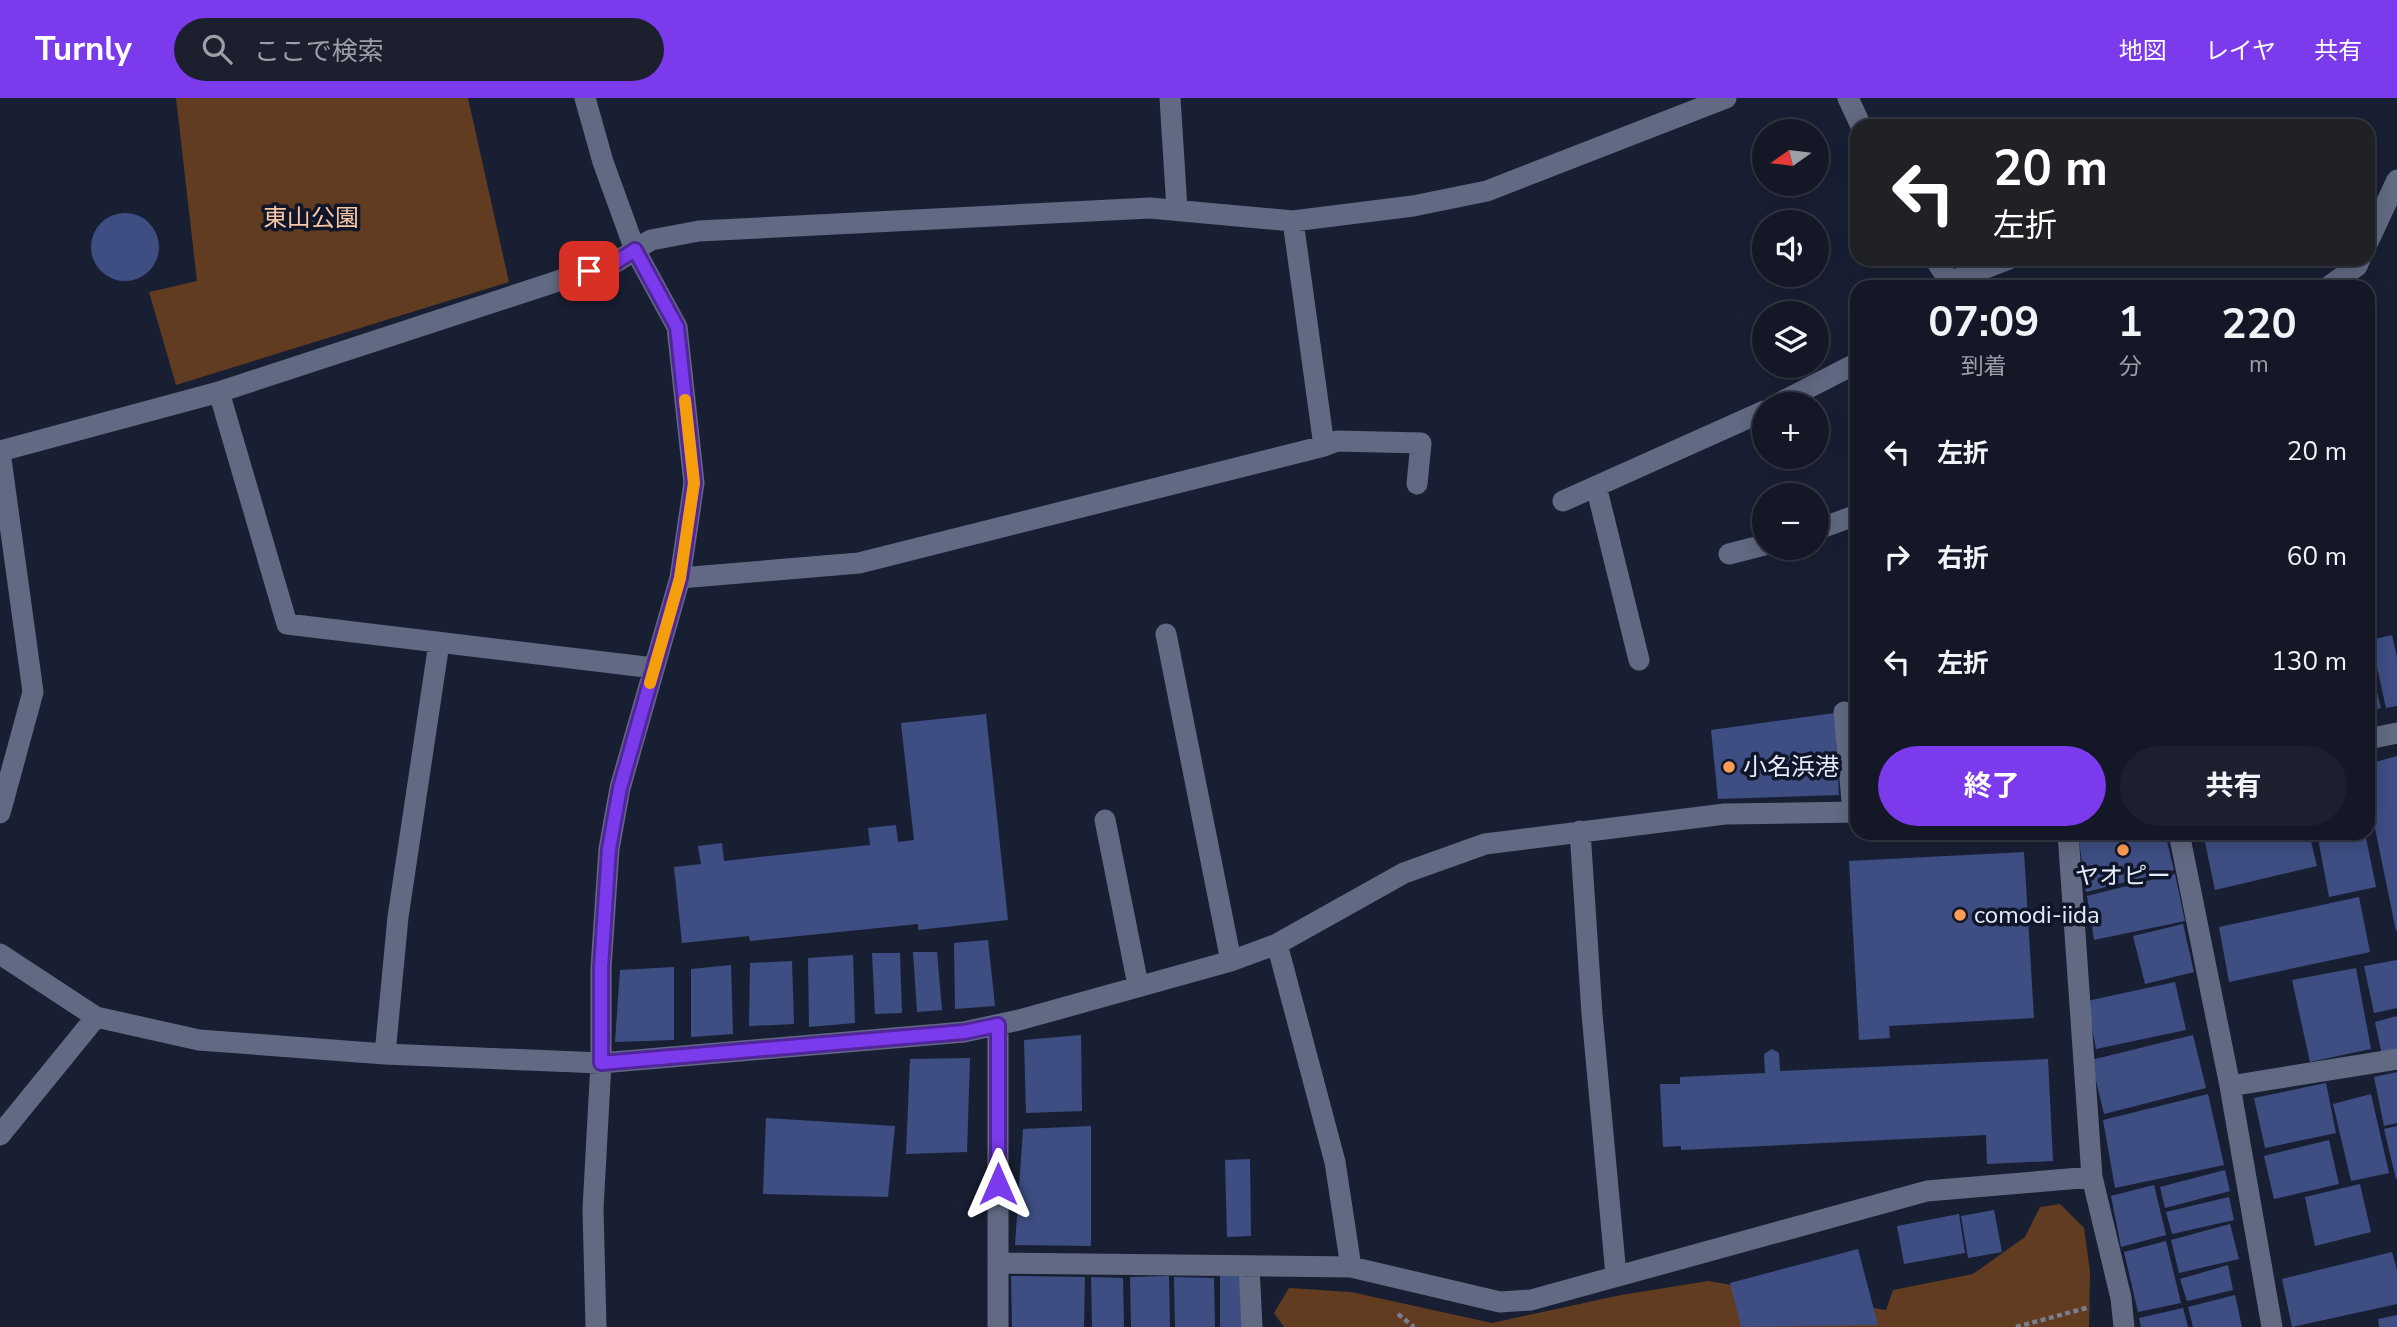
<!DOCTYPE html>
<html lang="ja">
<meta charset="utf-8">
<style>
body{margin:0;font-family:"Nunito Sans","Noto Sans JP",sans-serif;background:#1c202e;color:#f1f3f6;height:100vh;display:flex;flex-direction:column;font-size:26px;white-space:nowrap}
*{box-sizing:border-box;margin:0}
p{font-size:23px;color:#9d9fa7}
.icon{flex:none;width:38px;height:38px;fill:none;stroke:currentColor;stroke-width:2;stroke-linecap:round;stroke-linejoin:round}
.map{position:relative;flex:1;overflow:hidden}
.drawer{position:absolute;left:1850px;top:182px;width:525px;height:560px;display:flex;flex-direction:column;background:#131726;border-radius:21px;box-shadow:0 4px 18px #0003,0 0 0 2px #323643}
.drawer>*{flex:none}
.guide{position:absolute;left:1850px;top:21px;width:525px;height:147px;border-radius:21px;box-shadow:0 4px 18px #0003,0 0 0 2px #323643;background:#202124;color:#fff;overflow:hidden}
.needle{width:46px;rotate:256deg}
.controls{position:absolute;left:1752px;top:21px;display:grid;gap:14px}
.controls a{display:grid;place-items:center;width:77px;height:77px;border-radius:50%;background:#131726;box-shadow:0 4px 18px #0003,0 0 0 2px #323643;font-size:35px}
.pin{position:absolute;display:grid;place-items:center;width:60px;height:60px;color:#fff;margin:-30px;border-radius:14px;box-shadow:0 4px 10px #0006}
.me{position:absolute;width:77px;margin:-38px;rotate:0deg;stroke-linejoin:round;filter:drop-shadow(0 0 5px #0008)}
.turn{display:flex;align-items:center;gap:24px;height:147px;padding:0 28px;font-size:32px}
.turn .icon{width:91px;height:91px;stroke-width:2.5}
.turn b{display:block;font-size:49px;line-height:60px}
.eta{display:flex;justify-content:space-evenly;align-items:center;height:119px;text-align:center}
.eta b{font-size:42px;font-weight:700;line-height:49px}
.cta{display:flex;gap:14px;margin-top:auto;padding:14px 28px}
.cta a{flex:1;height:80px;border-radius:42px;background:#7c3aed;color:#fff;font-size:28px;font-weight:700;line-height:80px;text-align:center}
.cta a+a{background:#1c202e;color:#f1f3f6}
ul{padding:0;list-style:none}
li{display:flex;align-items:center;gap:21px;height:105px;padding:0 28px}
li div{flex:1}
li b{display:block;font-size:26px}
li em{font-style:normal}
header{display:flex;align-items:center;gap:42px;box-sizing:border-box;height:98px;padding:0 35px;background:#7c3aed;color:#fff}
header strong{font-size:33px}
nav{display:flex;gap:38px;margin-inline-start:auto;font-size:24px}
.search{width:490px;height:63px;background:#1c202e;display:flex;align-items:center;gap:18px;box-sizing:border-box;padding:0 24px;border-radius:38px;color:#9d9fa7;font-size:26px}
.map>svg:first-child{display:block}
.green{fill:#623c20}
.building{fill:#3e4e83}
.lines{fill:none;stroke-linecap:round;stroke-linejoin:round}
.path{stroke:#797f90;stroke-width:4.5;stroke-dasharray:5 3.5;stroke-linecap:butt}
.minor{stroke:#626a83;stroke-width:21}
.route-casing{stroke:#51269a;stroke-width:18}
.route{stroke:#7c3aed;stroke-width:12}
.slow{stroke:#f59e0b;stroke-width:12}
.poi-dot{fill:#fd9d55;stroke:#101629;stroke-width:2.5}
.labels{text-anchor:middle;stroke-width:7;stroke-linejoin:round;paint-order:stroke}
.park-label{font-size:24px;fill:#f8c6a5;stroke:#101629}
.poi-label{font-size:24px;fill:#e5ebf9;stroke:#101629;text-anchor:start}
</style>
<header>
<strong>Turnly</strong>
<div class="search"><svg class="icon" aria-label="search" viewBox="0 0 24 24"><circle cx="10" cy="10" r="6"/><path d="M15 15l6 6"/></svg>ここで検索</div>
<nav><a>地図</a><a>レイヤ</a><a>共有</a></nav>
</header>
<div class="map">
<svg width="2397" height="1229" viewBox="0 0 2397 1229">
<rect width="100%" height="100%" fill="#191f33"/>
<path class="green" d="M176,0H468L509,184L176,287L149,194L197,183Z
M2060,1106L2084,1130L2090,1173L2089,1229H1284L1274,1215L1289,1190L1351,1194L1492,1225L1621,1197L1708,1183L1886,1212L1893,1192L1973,1176L2025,1139L2040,1109Z"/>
<path class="building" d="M91 149a34 34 0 1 1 68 0a34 34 0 1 1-68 0Z
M2392,537L2397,559V608L2386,610L2371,542Z
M2368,559L2381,610L2368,613Z
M1835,615L1839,697L1718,701L1711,632Z
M986,616L1008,822L918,832V826L750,843L749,838L682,845L674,769L701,766L698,748L722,745L724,763L870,747L868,730L896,727L898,744L914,742L901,625Z
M2397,658V833H2396L2368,696V666Z
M2078,735H2165L2174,772L2086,794Z
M2203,735H2309L2317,768L2215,792Z
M2317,735H2365L2376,789L2329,799Z
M2024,754L2034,920L1889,928L1890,940L1859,942L1849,763Z
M2175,776L2185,823L2094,842L2087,798Z
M2359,799L2370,854L2229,884L2219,829Z
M2183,826L2194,874L2145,886L2133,838Z
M988,842L995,908L955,911L954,845Z
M913,854H937L942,912L917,914Z
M872,855H900L902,915L875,916Z
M853,857L855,925L809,929L808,860Z
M2397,862V910L2374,915L2364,868Z
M792,863L794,926L749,928L750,865Z
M731,867L733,936L691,939V871Z
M674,869V942L615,944L620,872Z
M2356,870L2371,951L2310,964L2292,882Z
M2175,884L2186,932L2096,951L2087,903Z
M2397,918V958L2383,962L2375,924Z
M1081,937L1082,1013L1026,1015L1024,942Z
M2193,937L2206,990L2104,1016L2091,962Z
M1772,951L1779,955L1780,973L2048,961L2053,1063L1987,1066L1986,1037L1681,1052V1048L1663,1049L1660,986H1680V979L1765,975L1764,956Z
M970,960L967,1054L906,1056L910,961Z
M2397,974V1025L2384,1028L2374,979Z
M2326,985L2336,1035L2265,1050L2254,1000Z
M2208,996L2224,1067L2115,1090L2103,1022Z
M2371,996L2389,1075L2351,1083L2333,1006Z
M766,1020L895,1028L888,1099L763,1096Z
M1091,1028V1148L1015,1147L1023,1031Z
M2397,1028V1081H2396L2384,1031Z
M2329,1042L2339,1086L2274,1101L2264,1058Z
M1250,1061L1251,1138L1227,1139L1225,1062Z
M2225,1072L2230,1093L2165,1110L2160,1089Z
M2360,1086L2371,1134L2315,1148L2305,1099Z
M2154,1087L2166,1137L2121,1149L2111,1098Z
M2229,1099L2234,1122L2172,1136L2166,1114Z
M1994,1112L2002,1154L1968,1160L1961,1118Z
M1959,1116L1965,1155L1904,1166L1897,1128Z
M2230,1126L2239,1161L2179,1175L2171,1142Z
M2166,1143L2181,1205L2138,1214L2124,1154Z
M1858,1151L1878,1227L1741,1229L1730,1185Z
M2392,1154L2397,1172V1206L2292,1229L2282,1181Z
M2228,1167L2233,1192L2187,1203L2180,1181Z
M1245,1177L1247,1229H1220V1178Z
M1011,1178L1085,1179L1084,1229H1012Z
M1169,1178L1170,1229H1131L1130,1179Z
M1091,1179L1123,1180L1124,1229H1092Z
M1174,1179L1214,1180L1215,1229H1175Z
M2235,1197L2242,1229H2193L2188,1209Z
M2183,1210L2188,1229H2141L2139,1220Z
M2397,1217V1229H2379L2378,1221Z"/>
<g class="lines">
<path class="path" d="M1398,1216L1414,1229
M2016,1229L2090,1209"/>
<path class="minor" d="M585,0L603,64L635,152L677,229L694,385L680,480L620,690L609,751L601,870V965L593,1111L596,1229
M1170,0L1177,111
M1848,0L1861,28
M2368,144L2397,82
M1935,161L1953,189
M1950,184L2009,161
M2328,189L2357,168L2360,161
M219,294L287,526L654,570
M1777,306L1857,265
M1324,348L1337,343L1421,345L1417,386
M0,353L219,294L616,164L651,142L699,133L1150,110L1293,123L1413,108L1487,93L1726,0
M0,354L33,594L0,715
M1596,388L1639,562
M1563,403L1764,313
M1816,432L1857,417
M1729,456L1764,447
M680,480L859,465L1324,348L1293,123
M1166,536L1231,863
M1844,614L1853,714
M2368,641L2397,635
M1105,722L1138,887
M1580,733L1592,916L1616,1177
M2068,735L2092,1079L2121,1200L2124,1229
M2179,735L2230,988L2272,1229
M1277,846L1335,1064L1351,1169
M0,856L96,919L199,942L385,956L601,965L964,934L1019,922L1231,863L1277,846L1404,775L1485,746L1725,716L1857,714
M385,956L398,819L439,545
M2230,988L2397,961
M0,1037L96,919
M998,1165L1351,1169L1500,1204L1531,1202L1927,1093L2092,1079
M1249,1168L1252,1229
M998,1229V927"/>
</g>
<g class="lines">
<defs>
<path id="route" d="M589,173L616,164L635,152L677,229L694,385L680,480L620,690L609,751L601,870V965L964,934L998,927V1086"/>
</defs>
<use href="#route" class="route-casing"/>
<use href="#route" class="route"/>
<path class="slow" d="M650,585L680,480L694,385L685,302"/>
</g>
<g class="poi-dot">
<circle cx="1729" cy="669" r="7"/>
<circle cx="2123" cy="752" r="7"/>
<circle cx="1960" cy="817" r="7"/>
</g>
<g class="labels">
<g class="park-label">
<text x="311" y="128">東山公園</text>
</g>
<g class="poi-label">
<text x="1743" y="677">小名浜港</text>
<text x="2123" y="786" text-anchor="middle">ヤオピー</text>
<text x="1974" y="825">comodi-iida</text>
</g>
</g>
</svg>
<div class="controls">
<a><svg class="needle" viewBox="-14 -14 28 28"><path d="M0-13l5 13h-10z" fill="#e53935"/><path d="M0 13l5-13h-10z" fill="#9d9fa7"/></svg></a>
<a><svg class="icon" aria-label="sound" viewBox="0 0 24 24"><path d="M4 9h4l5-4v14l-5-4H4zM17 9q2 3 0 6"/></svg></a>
<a><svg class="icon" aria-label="layers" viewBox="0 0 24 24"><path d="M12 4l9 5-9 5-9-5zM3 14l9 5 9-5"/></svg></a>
<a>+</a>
<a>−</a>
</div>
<div class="pin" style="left:589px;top:173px;background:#d93025"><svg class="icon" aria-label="arrive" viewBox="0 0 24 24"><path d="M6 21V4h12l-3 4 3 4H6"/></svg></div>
<svg class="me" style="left:998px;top:1086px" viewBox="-20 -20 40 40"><path d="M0-17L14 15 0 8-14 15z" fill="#7c3aed" stroke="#fff" stroke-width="4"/></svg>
<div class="guide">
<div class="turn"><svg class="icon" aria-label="left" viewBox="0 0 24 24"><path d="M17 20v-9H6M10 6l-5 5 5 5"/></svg><div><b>20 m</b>左折</div></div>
</div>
<section class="drawer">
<div class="eta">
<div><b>07:09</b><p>到着</p></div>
<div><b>1</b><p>分</p></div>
<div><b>220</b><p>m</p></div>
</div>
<ul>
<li><svg class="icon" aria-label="left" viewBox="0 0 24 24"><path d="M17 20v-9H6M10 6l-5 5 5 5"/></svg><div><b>左折</b></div><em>20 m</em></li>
<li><svg class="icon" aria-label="right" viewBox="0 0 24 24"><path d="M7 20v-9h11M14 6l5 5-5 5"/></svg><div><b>右折</b></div><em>60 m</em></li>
<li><svg class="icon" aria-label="left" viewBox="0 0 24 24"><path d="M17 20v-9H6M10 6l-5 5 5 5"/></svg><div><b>左折</b></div><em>130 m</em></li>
</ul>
<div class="cta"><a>終了</a><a>共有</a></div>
</section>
</div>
